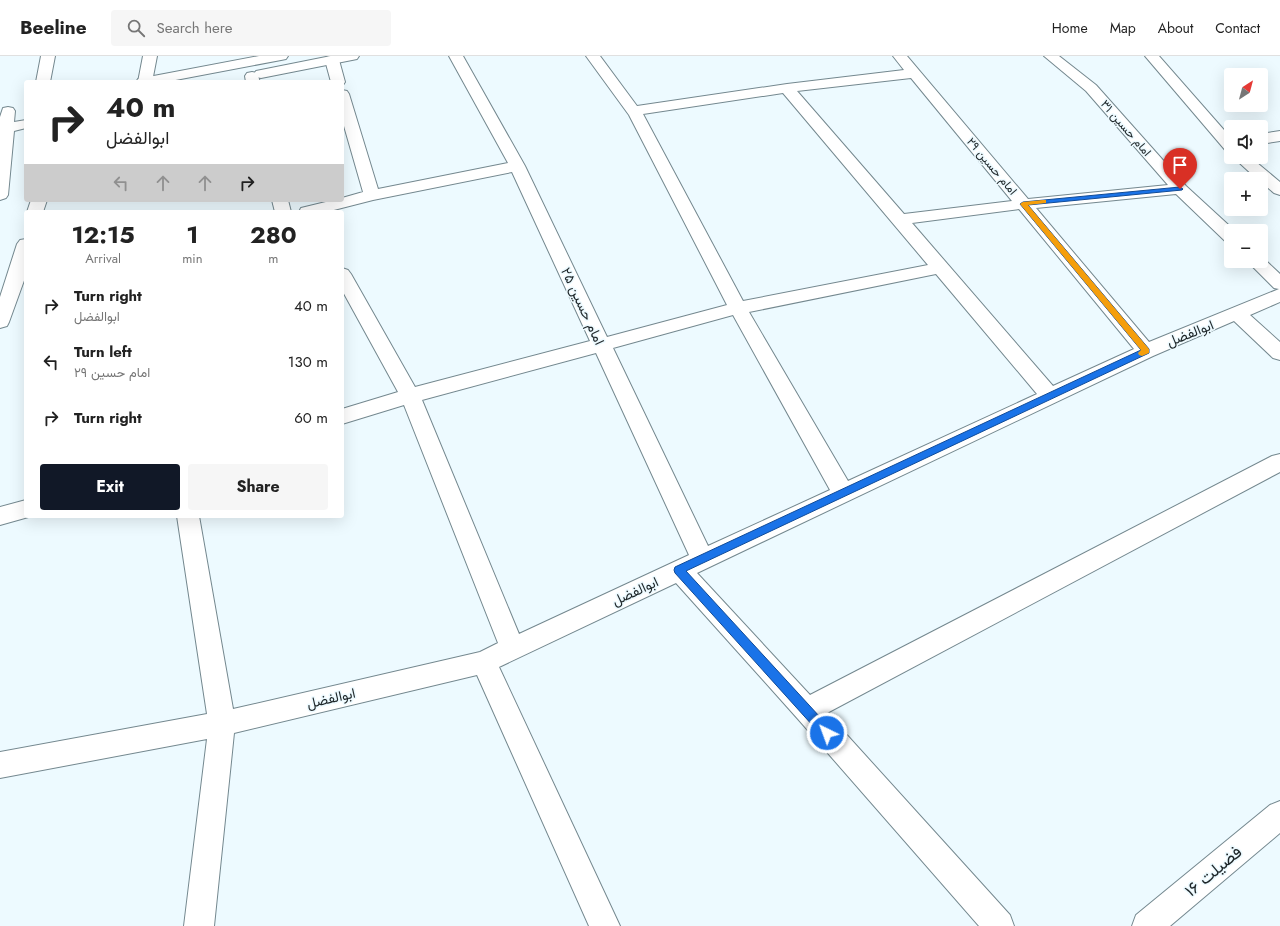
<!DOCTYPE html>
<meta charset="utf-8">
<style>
body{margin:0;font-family:Jost,Vazirmatn,sans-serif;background:#f6f6f6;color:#222;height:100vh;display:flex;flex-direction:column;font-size:15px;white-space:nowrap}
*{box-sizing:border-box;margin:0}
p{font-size:13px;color:#767676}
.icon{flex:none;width:22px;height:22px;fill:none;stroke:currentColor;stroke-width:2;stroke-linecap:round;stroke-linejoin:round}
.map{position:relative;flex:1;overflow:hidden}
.panel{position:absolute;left:24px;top:154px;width:320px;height:308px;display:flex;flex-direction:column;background:#fff;border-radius:4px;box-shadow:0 4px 16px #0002}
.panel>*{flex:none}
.banner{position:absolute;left:24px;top:24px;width:320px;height:122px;border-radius:4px;box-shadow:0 4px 16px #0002;background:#fff;color:#222;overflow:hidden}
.needle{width:26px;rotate:36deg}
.tools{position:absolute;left:1224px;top:12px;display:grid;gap:8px}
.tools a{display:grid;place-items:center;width:44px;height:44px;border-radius:4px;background:#fff;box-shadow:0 4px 16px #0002;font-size:20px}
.pin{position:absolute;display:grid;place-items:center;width:34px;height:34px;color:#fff;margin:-41px -17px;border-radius:50% 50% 50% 0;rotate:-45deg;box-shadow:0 0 4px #0007}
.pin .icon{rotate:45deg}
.me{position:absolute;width:44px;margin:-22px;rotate:318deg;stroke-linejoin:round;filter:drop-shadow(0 0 3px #0008)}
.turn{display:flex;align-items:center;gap:14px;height:84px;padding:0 16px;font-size:18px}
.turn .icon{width:52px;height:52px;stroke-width:2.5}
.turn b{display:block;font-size:28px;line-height:34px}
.lanes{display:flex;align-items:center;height:38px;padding:0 16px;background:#0003;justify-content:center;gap:20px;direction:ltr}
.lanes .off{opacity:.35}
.eta{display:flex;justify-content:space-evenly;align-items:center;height:68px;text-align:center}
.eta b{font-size:24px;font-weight:700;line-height:28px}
.primary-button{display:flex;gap:8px;margin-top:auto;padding:8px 16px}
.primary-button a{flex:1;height:46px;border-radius:4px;background:#111827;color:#fff;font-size:16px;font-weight:700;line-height:46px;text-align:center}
.primary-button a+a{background:#f6f6f6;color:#222}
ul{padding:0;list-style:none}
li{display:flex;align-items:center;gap:12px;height:56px;padding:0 16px}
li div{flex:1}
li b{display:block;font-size:15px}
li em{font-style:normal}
header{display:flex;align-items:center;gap:24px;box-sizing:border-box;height:56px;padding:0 20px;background:#fff;border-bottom:1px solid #e0e0e0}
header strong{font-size:19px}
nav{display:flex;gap:22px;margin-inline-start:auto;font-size:14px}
.search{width:280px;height:36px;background:#f6f6f6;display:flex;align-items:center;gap:10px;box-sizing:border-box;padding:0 14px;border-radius:4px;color:#767676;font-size:15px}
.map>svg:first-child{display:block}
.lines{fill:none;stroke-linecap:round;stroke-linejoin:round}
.minor-casing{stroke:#74888f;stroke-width:2}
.tertiary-casing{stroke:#74888f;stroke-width:2}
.minor{fill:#fff;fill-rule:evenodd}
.tertiary{fill:#fff;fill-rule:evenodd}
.route{fill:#1a73e8;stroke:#114b97}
.slow{fill:#f59e0b}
.labels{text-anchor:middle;stroke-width:3;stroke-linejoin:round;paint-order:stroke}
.far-street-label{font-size:12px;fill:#1d2528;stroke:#edfaff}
.street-label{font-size:14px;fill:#1d2528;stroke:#edfaff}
.near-street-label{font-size:17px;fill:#1d2528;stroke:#edfaff}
</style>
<header>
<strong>Beeline</strong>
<div class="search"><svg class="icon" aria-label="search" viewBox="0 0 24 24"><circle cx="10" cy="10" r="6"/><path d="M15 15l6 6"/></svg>Search here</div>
<nav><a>Home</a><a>Map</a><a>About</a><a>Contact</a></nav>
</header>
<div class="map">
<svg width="1280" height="870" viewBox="0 0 1280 870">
<rect width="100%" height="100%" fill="#edfaff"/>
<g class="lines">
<defs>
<path id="minor" d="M41,0H55L50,26H36Z
M143,0H157L152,26H138Z
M332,0L337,1L339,4L345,26L343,29L342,26H331L325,4L327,1Z
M449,0H463L525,110L607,281L727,249L629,59L586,0H600L637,50L787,28L904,14L893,0H907L1028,143L1168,129L1086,35L1044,0H1059L1096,29L1186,130L1235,175H1231V186L1225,185L1176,138L1036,152L1149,286L1279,233L1274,232L1247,205H1261V201H1262L1280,218V246L1250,259L1280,286V304L1273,302L1234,265L1153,300L697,517L810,639L1272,400L1280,398V416L827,657L1010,859L1014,870H979L798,663L676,527L499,611L620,870H589L477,619L234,677L214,870H184L207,683L0,722V696L207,658L177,460H199L233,653L480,596L498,587L404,349L342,368V353L398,336L342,234V212L348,214L351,218L415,331L590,285L512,116L373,144L326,156H299L301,152L334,144H342V142L363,136L342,63V34L347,35L349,38L378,133L508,107ZM911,22L1012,145L904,158L797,35ZM783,37L928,209L743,245L643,58ZM1019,153L1134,293L1053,330L912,167ZM936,218L1037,338L848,425L749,256ZM733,259L830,434L708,490L613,292ZM596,297L689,499L519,578L422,344Z
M1145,0H1159L1231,82V97L1226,95Z
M252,16L257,17L260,26H246L245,20L247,17Z
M1280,75V85L1261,88V78Z
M1233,101H1250L1280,126V139L1274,137L1261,126V123H1257Z
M272,144H288L291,156H275Z
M26,444V460H32L0,469V451Z
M1280,745V777L1170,870H1132L1136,859L1270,749Z"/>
<path id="tertiary" d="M259,0H288L286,3L281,4L165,26H136L138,23L143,22Z
M331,0H359L357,3L352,4L261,22L256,21L254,18L256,15Z
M8,51L13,52L15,55L14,66L26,64V72L14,75L8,139L6,142L0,144V61L3,52Z
M31,144H47L43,156H27Z
M26,183V219L9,266L7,270L0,272V241L17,188L20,184Z"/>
</defs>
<use href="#minor" class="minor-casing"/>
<use href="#tertiary" class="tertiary-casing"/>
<use href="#minor" class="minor"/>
<use href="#tertiary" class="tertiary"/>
</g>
<path class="route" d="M1180,131L1183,133L1182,134L1028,149L1149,293V297L686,515L831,673L833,677L831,681L827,682L823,681L675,517L674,514L675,511L1141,294L1020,148L1023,146Z"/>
<path class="slow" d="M1043,144H1046V147L1028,149L1149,293V297L1142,300L1139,299L1138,297L1141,294L1020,148L1023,146Z"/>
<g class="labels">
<g class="far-street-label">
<text transform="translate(1126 72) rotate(49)" y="4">امام حسین ۳۱</text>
<text transform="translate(992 110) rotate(50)" y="4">امام حسین ۲۹</text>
</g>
<g class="street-label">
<text transform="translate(583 250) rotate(65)" y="5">امام حسین ۲۵</text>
<text transform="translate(1190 277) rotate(-22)" y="5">ابوالفضل</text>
<text transform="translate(635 535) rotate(-25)" y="5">ابوالفضل</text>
<text transform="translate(331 642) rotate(-13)" y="5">ابوالفضل</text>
</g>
<g class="near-street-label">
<text transform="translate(1213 815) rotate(-40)" y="6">فضیلت ۱۶</text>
</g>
</g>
</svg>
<div class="tools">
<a><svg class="needle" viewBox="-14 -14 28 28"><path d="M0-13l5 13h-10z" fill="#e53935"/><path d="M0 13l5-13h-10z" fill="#767676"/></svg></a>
<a><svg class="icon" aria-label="sound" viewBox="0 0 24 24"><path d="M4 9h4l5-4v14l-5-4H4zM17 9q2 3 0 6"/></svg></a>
<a>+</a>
<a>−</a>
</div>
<div class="pin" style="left:1180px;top:133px;background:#d93025"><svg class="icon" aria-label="arrive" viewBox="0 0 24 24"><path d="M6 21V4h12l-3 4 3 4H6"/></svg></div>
<svg class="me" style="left:827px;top:677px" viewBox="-20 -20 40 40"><circle r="17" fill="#1a73e8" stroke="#fff" stroke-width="3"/><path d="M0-11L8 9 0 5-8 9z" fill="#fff"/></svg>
<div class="banner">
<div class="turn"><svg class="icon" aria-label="right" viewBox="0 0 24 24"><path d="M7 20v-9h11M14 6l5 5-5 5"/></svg><div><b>40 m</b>ابوالفضل</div></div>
<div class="lanes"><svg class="icon off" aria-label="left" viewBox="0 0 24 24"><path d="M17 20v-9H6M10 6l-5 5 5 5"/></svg><svg class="icon off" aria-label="ahead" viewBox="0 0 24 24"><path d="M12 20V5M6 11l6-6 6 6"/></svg><svg class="icon off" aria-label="ahead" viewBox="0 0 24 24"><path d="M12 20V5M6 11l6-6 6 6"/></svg><svg class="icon" aria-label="right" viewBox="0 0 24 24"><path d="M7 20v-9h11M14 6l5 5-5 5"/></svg></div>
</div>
<section class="panel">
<div class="eta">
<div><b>12:15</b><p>Arrival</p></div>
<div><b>1</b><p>min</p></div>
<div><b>280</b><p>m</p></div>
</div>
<ul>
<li><svg class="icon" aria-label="right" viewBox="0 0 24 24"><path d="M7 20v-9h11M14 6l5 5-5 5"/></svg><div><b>Turn right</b><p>ابوالفضل</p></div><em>40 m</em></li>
<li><svg class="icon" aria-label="left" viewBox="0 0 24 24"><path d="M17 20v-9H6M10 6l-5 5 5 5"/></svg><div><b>Turn left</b><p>امام حسین ۲۹</p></div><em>130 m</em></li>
<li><svg class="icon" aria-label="right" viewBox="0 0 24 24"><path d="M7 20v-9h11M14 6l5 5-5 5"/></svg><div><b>Turn right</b></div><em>60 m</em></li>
</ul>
<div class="primary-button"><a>Exit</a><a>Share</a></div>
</section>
</div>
